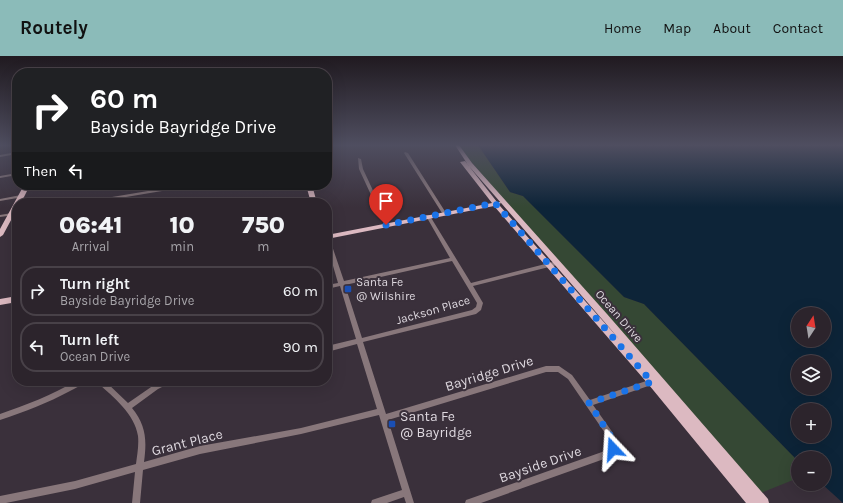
<!DOCTYPE html>
<meta charset="utf-8">
<style>
body{margin:0;font-family:Karla,sans-serif;background:#383038;color:#f1f3f6;height:100vh;display:flex;flex-direction:column;font-size:15px;white-space:nowrap}
*{box-sizing:border-box;margin:0}
p{font-size:13px;color:#a6a4a9}
.icon{flex:none;width:22px;height:22px;fill:none;stroke:currentColor;stroke-width:2;stroke-linecap:round;stroke-linejoin:round}
.map{position:relative;flex:1;overflow:hidden}
.drawer{position:absolute;left:12px;top:142px;width:320px;height:188px;display:flex;flex-direction:column;background:#2c242c;border-radius:16px;box-shadow:0 4px 16px #0002,0 0 0 1px #484148}
.drawer>*{flex:none}
.banner{position:absolute;left:12px;top:12px;width:320px;height:122px;border-radius:16px;box-shadow:0 4px 16px #0002,0 0 0 1px #484148;background:#202124;color:#fff;overflow:hidden}
.needle{width:26px;rotate:12deg}
.tools{position:absolute;left:791px;top:251px;display:grid;gap:8px}
.tools a{display:grid;place-items:center;width:40px;height:40px;border-radius:50%;background:#2c242c;box-shadow:0 4px 16px #0002,0 0 0 1px #484148;font-size:20px}
.pin{position:absolute;display:grid;place-items:center;width:34px;height:34px;color:#fff;margin:-41px -17px;border-radius:50% 50% 50% 0;rotate:-45deg;box-shadow:0 0 4px #0007}
.pin .icon{rotate:45deg}
.me{position:absolute;width:44px;margin:-22px;rotate:340deg;stroke-linejoin:round;filter:drop-shadow(0 0 3px #0008)}
.turn{display:flex;align-items:center;gap:14px;height:84px;padding:0 12px;font-size:18px}
.turn .icon{width:52px;height:52px;stroke-width:2.5}
.turn b{display:block;font-size:28px;line-height:34px}
.then{display:flex;align-items:center;height:38px;padding:0 12px;background:#0003;gap:8px;font-size:15px}
.eta{display:flex;justify-content:space-evenly;align-items:center;height:68px;text-align:center}
.eta b{font-size:24px;font-weight:800;line-height:28px}
ul{padding:0;list-style:none}
li{display:flex;align-items:center;gap:12px;height:50px;margin:0 8px 6px;padding:0 4px;border:2px solid #484148;border-radius:16px}
li div{flex:1}
li b{display:block;font-size:15px}
li em{font-style:normal}
header{display:flex;align-items:center;gap:24px;box-sizing:border-box;height:56px;padding:0 20px;background:#8bbbb9;color:#111}
header strong{font-size:19px}
nav{display:flex;gap:22px;margin-inline-start:auto;font-size:14px}
.map>svg:first-child{display:block}
.green{fill:#354834}
.water{fill:#0d2438;fill-rule:evenodd}
.lines{fill:none;stroke-linecap:round;stroke-linejoin:round}
.minor{fill:#88777b;fill-rule:evenodd}
.major{fill:#dcb9c1;fill-rule:evenodd}
.route{stroke:#1a73e8;stroke-width:7;stroke-dasharray:0 12.6}
.transit-dot{fill:#1a4fb4;stroke:#3a303b;stroke-width:1.5}
.labels{text-anchor:middle;stroke-width:4;stroke-linejoin:round;paint-order:stroke}
.poi-label{font-size:12px;fill:#ded8df;stroke:#3a303b;text-anchor:start}
.street-label{font-size:12px;fill:#ded8df;stroke:#3a303b}
.near-street-label{font-size:14px;fill:#ded8df;stroke:#3a303b}
.near-poi-label{font-size:14px;fill:#ded8df;stroke:#3a303b;text-anchor:start}
</style>
<header>
<strong>Routely</strong>
<nav><a>Home</a><a>Map</a><a>About</a><a>Contact</a></nav>
</header>
<div class="map">
<svg width="843" height="447" viewBox="0 0 843 447">
<rect width="100%" height="100%" fill="#3a303b"/>
<path class="green" d="M459,89H478L510,136L523,140L624,241L644,248L798,405V422L761,437L498,137L468,102Z"/>
<path class="water" d="M478,89H843V447L822,428H824V402H798V405L644,248L624,241L523,140L510,136ZM798,258H824V284H798ZM798,306H824V332H798ZM798,354H824V380H798Z"/>
<g class="lines">
<path class="minor" d="M17,96V98L0,101V99Z
M405,96L408,97L446,157V158H442V157L404,97Z
M358,102L361,103L363,113L389,169V170H387L385,169L359,113Z
M17,117V119L0,122V120Z
M83,129H87L85,134L83,135L81,134Z
M184,129H194L192,130L90,147H80L82,146Z
M21,139L23,140V141L0,145V143Z
M12,157H14V159L0,161V159Z
M426,159H430V160L471,227L557,205L560,207L557,209L473,230L483,247L481,254L476,258L363,286L386,358L546,310H559L572,319L590,344L655,322L657,323L658,325L657,327L593,349L613,377L617,393L616,396L604,403L481,447H465L466,444L469,443L602,396L609,391L607,380L568,323L558,316H546L388,364L414,447H406L404,441L387,447H371L372,444L402,434L379,359L301,378L200,398L143,414L140,447H132L135,416L75,433L6,447H0V440L75,425L136,408C137,399 139,390 138,380C135,358 113,341 98,327L97,325H105L128,347L154,329L162,325H171L170,327L158,333L132,352C146,369 147,384 144,406L200,390L301,372L377,353L357,288L327,296V290L356,283L340,230L327,233V229L338,227L327,189V179L329,181L344,225L450,202L426,160ZM452,205L477,247L476,251L472,254L362,282L345,229Z
M76,325H85C82,330 75,332 70,335C48,347 24,356 0,364V358C26,349 52,339 76,325Z"/>
<path class="major" d="M455,89H459L472,107L607,258L768,443L769,447H746L649,329L494,150L327,183V179L492,147L460,106L465,105L497,146H500L501,147L499,148L500,150L620,284L601,262L468,109Z
M24,129H30L21,147H17V153L3,179L0,181V173Z
M306,129H312L317,147H311Z
M17,240V246L0,249V243Z"/>
</g>
<linearGradient id="sky" x2="0" y2="1"><stop stop-color="#201a20"/><stop offset="0.59" stop-color="#4f4e60"/><stop offset="1" stop-color="#4f4e60" stop-opacity="0"/></linearGradient>
<rect width="843" height="151" fill="url(#sky)"/>
<g class="lines">
<path class="route" d="M386,169L495,147L652,326L589,347L610,379L613,393"/>
</g>
<g class="transit-dot">
<rect x="344" y="229" width="8" height="8" rx="2"/>
<rect x="388" y="364" width="8" height="8" rx="2"/>
</g>
<g class="labels">
<g class="poi-label">
<text x="356" y="230">Santa Fe<tspan x="356" dy="14">@ Wilshire</tspan></text>
</g>
<g class="street-label">
<text transform="translate(433 254) rotate(-16)" y="4">Jackson Place</text>
<text transform="translate(619 260) rotate(49)" y="4">Ocean Drive</text>
</g>
<g class="near-street-label">
<text transform="translate(489 317) rotate(-17)" y="5">Bayridge Drive</text>
<text transform="translate(187 386) rotate(-14)" y="5">Grant Place</text>
<text transform="translate(540 408) rotate(-19)" y="5">Bayside Drive</text>
</g>
<g class="near-poi-label">
<text x="400" y="365">Santa Fe<tspan x="400" dy="16">@ Bayridge</tspan></text>
</g>
</g>
</svg>
<div class="tools">
<a><svg class="needle" viewBox="-14 -14 28 28"><path d="M0-13l5 13h-10z" fill="#e53935"/><path d="M0 13l5-13h-10z" fill="#a6a4a9"/></svg></a>
<a><svg class="icon" aria-label="layers" viewBox="0 0 24 24"><path d="M12 4l9 5-9 5-9-5zM3 14l9 5 9-5"/></svg></a>
<a>+</a>
<a>−</a>
</div>
<div class="pin" style="left:386px;top:169px;background:#d93025"><svg class="icon" aria-label="arrive" viewBox="0 0 24 24"><path d="M6 21V4h12l-3 4 3 4H6"/></svg></div>
<svg class="me" style="left:613px;top:393px" viewBox="-20 -20 40 40"><path d="M0-17L14 15 0 8-14 15z" fill="#1a73e8" stroke="#fff" stroke-width="4"/></svg>
<div class="banner">
<div class="turn"><svg class="icon" aria-label="right" viewBox="0 0 24 24"><path d="M7 20v-9h11M14 6l5 5-5 5"/></svg><div><b>60 m</b>Bayside Bayridge Drive</div></div>
<div class="then">Then<svg class="icon" aria-label="left" viewBox="0 0 24 24"><path d="M17 20v-9H6M10 6l-5 5 5 5"/></svg></div>
</div>
<section class="drawer">
<div class="eta">
<div><b>06:41</b><p>Arrival</p></div>
<div><b>10</b><p>min</p></div>
<div><b>750</b><p>m</p></div>
</div>
<ul>
<li><svg class="icon" aria-label="right" viewBox="0 0 24 24"><path d="M7 20v-9h11M14 6l5 5-5 5"/></svg><div><b>Turn right</b><p>Bayside Bayridge Drive</p></div><em>60 m</em></li>
<li><svg class="icon" aria-label="left" viewBox="0 0 24 24"><path d="M17 20v-9H6M10 6l-5 5 5 5"/></svg><div><b>Turn left</b><p>Ocean Drive</p></div><em>90 m</em></li>
</ul>
</section>
</div>
